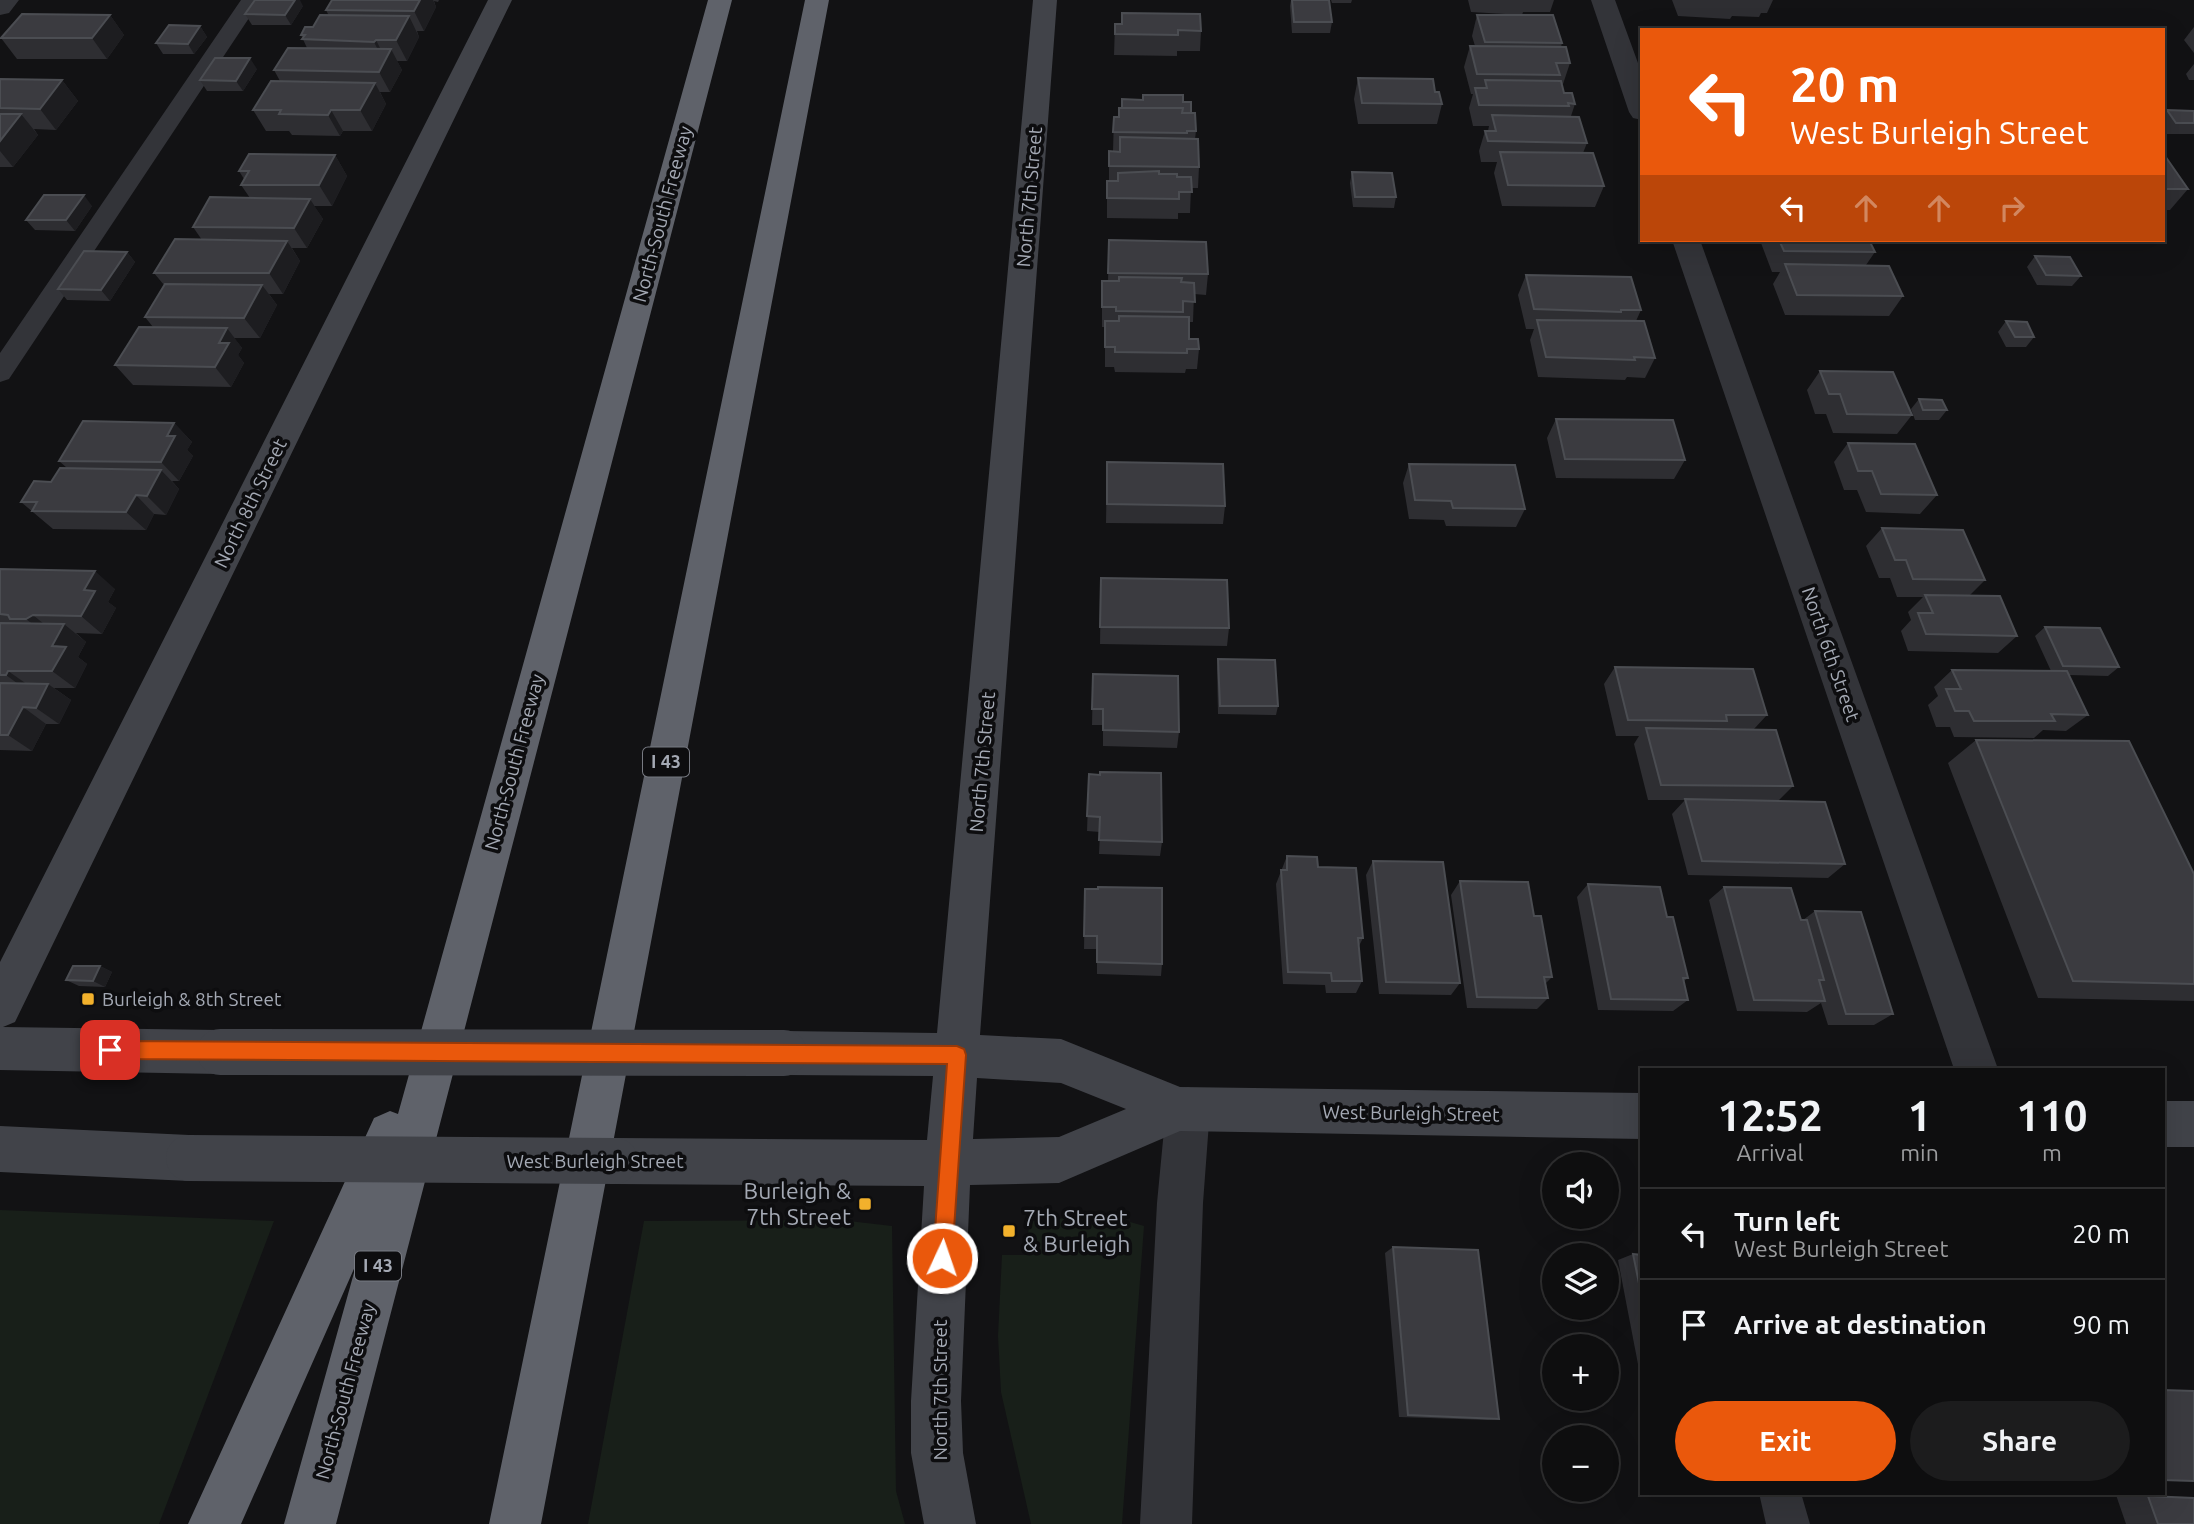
<!DOCTYPE html>
<meta charset="utf-8">
<style>
body{margin:0;font-family:Ubuntu,sans-serif;background:#1c1c1d;color:#f1f3f6;height:100vh;display:flex;flex-direction:column;font-size:26px;white-space:nowrap}
*{box-sizing:border-box;margin:0}
p{font-size:23px;color:#9b9c9e}
.icon{flex:none;width:38px;height:38px;fill:none;stroke:currentColor;stroke-width:2;stroke-linecap:round;stroke-linejoin:round}
.map{position:relative;flex:1;overflow:hidden}
.details{position:absolute;left:1640px;top:1068px;width:525px;height:427px;display:flex;flex-direction:column;background:#0e0e0f;border-radius:0px;box-shadow:0 7px 28px #0002,0 0 0 2px #2e2e2f}
.details>*{flex:none}
.top-card{position:absolute;left:1640px;top:28px;width:525px;height:214px;border-radius:0px;box-shadow:0 7px 28px #0002,0 0 0 2px #2e2e2f;background:#ea580c;color:#fff;overflow:hidden}
.tools{position:absolute;left:1542px;top:1152px;display:grid;gap:14px}
.tools a{display:grid;place-items:center;width:77px;height:77px;border-radius:50%;background:#0e0e0f;box-shadow:0 7px 28px #0002,0 0 0 2px #2e2e2f;font-size:35px}
.pin{position:absolute;display:grid;place-items:center;width:60px;height:60px;color:#fff;margin:-30px;border-radius:14px;box-shadow:0 4px 10px #0006}
.me{position:absolute;width:77px;margin:-38px;rotate:3deg;stroke-linejoin:round;filter:drop-shadow(0 0 5px #0008)}
.turn{display:flex;align-items:center;gap:24px;height:147px;padding:0 35px;font-size:32px}
.turn .icon{width:91px;height:91px;stroke-width:2.5}
.turn b{display:block;font-size:49px;line-height:60px}
.lanes{display:flex;align-items:center;height:66px;padding:0 35px;background:#0003;justify-content:center;gap:35px;direction:ltr}
.lanes .off{opacity:.35}
.eta{display:flex;justify-content:space-evenly;align-items:center;height:119px;text-align:center}
.eta b{font-size:42px;font-weight:700;line-height:49px}
.button{display:flex;gap:14px;margin-top:auto;padding:14px 35px}
.button a{flex:1;height:80px;border-radius:42px;background:#ea580c;color:#fff;font-size:28px;font-weight:700;line-height:80px;text-align:center}
.button a+a{background:#1c1c1d;color:#f1f3f6}
ul{padding:0;list-style:none}
li{display:flex;align-items:center;gap:21px;height:91px;padding:0 35px;border-top:2px solid #2e2e2f}
li div{flex:1}
li b{display:block;font-size:26px}
li em{font-style:normal}
.map>svg:first-child{display:block}
.green{fill:#181f19}
.lines{fill:none;stroke-linecap:round;stroke-linejoin:round}
.lane{fill:#333439;fill-rule:evenodd}
.street{fill:#333439;fill-rule:evenodd}
.secondary{fill:#414349;fill-rule:evenodd}
.highway{fill:#5f626a;fill-rule:evenodd}
.secondary-bridge{stroke:#414349;stroke-width:46}
.wall{fill:#2e2e32}
.shaded-wall{fill:#1d1d20}
.building{fill:#3b3b40;stroke:#4b4d52;stroke-width:2}
.route{fill:#ea580c;stroke:#983908;stroke-width:2}
.poi-dot{fill:#f2b12c;stroke:#0d0d0f;stroke-width:2.5}
.labels{text-anchor:middle;stroke-width:7;stroke-linejoin:round;paint-order:stroke}
.shield{fill:#0d0d0f;stroke:#777a82;stroke-width:2}
.shield-label{font-size:18px;font-weight:bold;fill:#a4a9b4}
.street-label{font-size:19px;fill:#a4a9b4;stroke:#0d0d0f}
.poi-label{font-size:19px;fill:#a4a9b4;stroke:#0d0d0f;text-anchor:start}
.near-poi-label{font-size:23px;fill:#a4a9b4;stroke:#0d0d0f;text-anchor:end}
</style>
<div class="map">
<svg width="2194" height="1524" viewBox="0 0 2194 1524">
<rect width="100%" height="100%" fill="#121214"/>
<path class="green" d="M0,1210L274,1221L159,1524H0Z
M1106,1215L1144,1226L1122,1524H1031L1001,1392L998,1336L1002,1255H1027L1029,1221Z
M840,1220L892,1226L896,1491L905,1524H588L644,1221Z"/>
<g class="lines">
<path class="lane" d="M241,0H261L9,379L0,382V353Z
M1759,1493H1801L1810,1524H1766Z"/>
<path class="street" d="M0,0H19L9,13L0,15Z
M1591,0H1615L1642,74V120L1633,118L1629,112Z
M1672,240H1700L1998,1069H1954Z
M1188,1087L1204,1093L1210,1109L1203,1203L1192,1524H1140L1157,1203L1166,1109L1172,1093Z"/>
<path class="secondary" d="M488,0H512L15,1022L3,1027L220,1030L236,1037L242,1052L236,1067L220,1074L0,1070V962Z
M1033,0H1057L980,1035L1061,1039L1180,1087L1642,1093V1139L1180,1131L1059,1183L970,1185L961,1401L963,1453L976,1524H924L911,1453V1401L924,1186L615,1184L599,1177L592,1161L599,1145L615,1138L927,1140L933,1076L784,1075L768,1068L762,1053L768,1038L784,1031L937,1033ZM977,1078L1061,1083L1126,1109L1059,1137L973,1139Z
M2163,1101H2194V1147H2163Z
M0,1126L189,1135L205,1142L212,1158L205,1174L189,1181L0,1172Z"/>
<path class="highway" d="M708,0H732L336,1524H284L357,1262L241,1524H188L374,1118L390,1111L398,1114Z
M805,0H829L541,1524H489Z"/>
<path class="secondary-bridge" d="M220,1052L784,1053
M189,1158L615,1161"/>
</g>
<path class="wall" d="M332,0H439L438,2L434,1L436,7L424,31H417L419,37L407,61H397L402,70L390,92H380L386,104L372,131H343L340,136L292,135L289,131H266L253,110L280,81L274,70L307,48L301,35L329,16L326,10Z
M1291,0H1329L1332,22L1330,33H1292L1290,6Z
M1331,0H1352L1351,3H1332Z
M1468,0H1554L1550,12H1523L1522,15L1471,12Z
M1672,0H1773L1767,13H1761L1759,17L1732,16L1730,19L1678,16Z
M303,6L291,25H252L245,14Z
M110,15L124,35L107,59H17L1,38Z
M1477,15L1562,43L1561,47L1570,63L1563,84H1561L1564,93L1575,104L1571,116L1587,143L1583,153L1604,186L1595,207L1502,206L1494,173L1497,162H1481L1479,151L1485,131H1488L1489,126H1473L1469,108L1473,94H1471L1464,67L1470,46H1475L1472,36Z
M1115,24L1201,31L1200,51H1177V56L1114,55Z
M200,26L207,37L194,54H163L156,43Z
M2194,27V53L2184,40Z
M2194,64V80H2189L2186,74Z
M257,69L243,91H207L200,80Z
M1358,78L1435,92L1442,104L1437,124H1358L1354,99Z
M0,79L62,80L78,101L56,130L34,129L38,135L13,167H0Z
M1183,102L1191,113L1196,131L1195,139L1199,167L1198,188H1191L1190,213H1178V219L1107,218V181H1109V151H1113L1114,117H1119Z
M2167,110L2194,111V134H2167L2163,127V116Z
M2163,153L2188,189L2170,210H2163Z
M335,155L347,176L332,206H314L323,219L307,248H292L300,261L283,294H269L277,305L260,338H234L242,348L238,355L244,363L231,387L133,385L115,365L153,327L145,317L164,285L154,273L202,240L193,227L250,198L241,185L244,179L239,171Z
M1352,172L1396,197L1394,208L1353,207L1350,183Z
M92,206L75,231L35,230L26,220Z
M1109,240L1208,274L1206,295L1194,294L1193,322H1189V339L1199,349L1197,369H1186L1185,373L1115,372L1114,367H1105V327H1102V281H1108Z
M1763,240H1869L1875,252L1866,265L1903,296L1889,316L1785,315L1773,284L1780,272H1772L1761,243Z
M127,252L135,262L110,301L67,300L58,289Z
M2035,256L2081,276L2072,286L2037,285L2027,267Z
M1526,275L1641,310L1636,321L1655,358L1645,378L1627,377L1625,380L1538,377L1530,340L1534,329H1526L1518,295Z
M2006,321L2034,337L2026,347H2006L1998,332Z
M1820,371L1912,415L1897,434L1833,433L1826,414H1815L1807,390Z
M1919,399L1947,410L1939,420H1915L1911,409Z
M1556,419L1685,460L1674,479L1556,478L1547,438Z
M174,423L192,442L187,450L193,456L179,481H172L179,489L166,515L154,514L146,530L53,529L21,502L51,482L67,468L59,461Z
M1848,443L1937,495L1920,514L1866,512L1857,490H1844L1834,462Z
M1107,462L1225,506L1223,524L1106,523Z
M1409,464L1525,509L1516,527L1446,526L1444,520L1409,519L1403,483Z
M1882,528L1985,580L1970,595L2017,636L1998,653L1908,651L1901,631L1911,620L1908,612L1923,597H1897L1890,578H1879L1866,546Z
M0,569L115,589L108,602L116,608L102,634L76,633L86,642L78,657L87,664L75,688H54L71,700L59,724H46L32,751L0,750Z
M1101,578L1229,628L1227,646L1100,644Z
M2045,627L2119,667L2108,676L2069,675L2088,715L2066,731L2043,730L2034,738L1954,737L1950,727H1936L1928,705L1938,696L1934,687L1952,670L2051,671L2035,636Z
M1218,659L1278,706L1276,715L1218,714L1217,668Z
M1615,667L1767,715L1754,729L1793,786L1778,801L1845,864L1828,878L1688,875L1672,814L1685,800H1648L1634,744L1639,736H1616L1604,684Z
M1093,674L1179,732L1177,748L1103,746V725H1092Z
M1976,740L2194,874V1001L2038,998L1948,763Z
M1089,774L1162,842L1160,856L1099,854L1100,832L1087,831Z
M1287,856L1318,867L1363,938L1359,946L1362,981L1356,993H1326L1325,985L1283,984L1276,884Z
M1373,861L1460,983L1451,995L1379,994L1366,875Z
M1460,881L1534,916L1552,977L1546,983L1548,998L1537,1009L1467,1008L1451,895Z
M1588,884L1667,917L1688,978L1684,981L1688,1000L1673,1011L1598,1010L1577,897Z
M1724,887L1801,920H1803L1815,911L1893,1014L1874,1025H1828L1821,1003L1807,1012L1737,1011L1709,900Z
M1085,889L1162,964L1161,976L1097,974V949H1084Z
M100,966L112,972L105,987L79,986L66,980Z
M1393,1247L1499,1419L1488,1420L1399,1417L1385,1253Z
M1633,1254L1642,1255V1385L1618,1260Z
M2116,1495L2194,1498V1524H2126Z"/>
<path class="shaded-wall" d="M288,0H300L303,6L291,25L285,15Z
M420,0H433L436,7L424,31L414,11Z
M110,15L124,35L107,59L92,38Z
M409,16L419,37L407,61L396,40Z
M200,26L207,37L194,54L188,44Z
M376,40L386,60L391,49L402,70L390,92L379,72L384,62L374,42Z
M250,58L257,69L243,91L236,81Z
M62,80L78,101L56,130L40,109Z
M375,83L386,104L372,131L360,110Z
M331,110L343,131L340,136L328,115Z
M21,114L38,135L13,167L0,151V141Z
M335,155L347,176L332,206L319,185Z
M84,195L92,206L75,231L66,220Z
M310,199L323,219L307,248L294,228Z
M287,241L300,261L283,294L269,273Z
M127,252L135,262L110,301L101,290Z
M262,285L277,305L260,338L244,318Z
M227,328L242,348L238,355L244,363L231,387L215,367L219,343Z
M174,423L192,442L187,450L193,456L179,481L161,462L167,436Z
M161,470L179,489L166,515L147,496Z
M136,495L154,514L146,530L126,512Z
M95,571L115,589L108,602L116,608L102,634L81,616L84,590Z
M33,615L55,633L48,636L26,619Z
M64,624L86,642L78,657L87,664L75,688L52,671V646Z
M8,671L31,687L29,692L6,675Z
M48,684L71,700L59,724L36,708Z
M23,707L46,724L32,751L8,735Z
M100,966L112,972L105,987L93,981Z"/>
<path class="building" d="M255,0H295L285,15L245,14Z
M332,0H420L414,11L326,10Z
M1292,0H1329L1332,22H1294Z
M1122,13L1200,14L1201,31L1178,30V35L1115,34V24H1122Z
M22,14L110,15L92,38H1Z
M320,15L409,16L396,40H376L374,42L302,39L305,35H301L305,27H313Z
M1477,15H1553L1562,43L1485,42Z
M169,25L200,26L188,44L156,43Z
M1694,28L1780,29V30H1694Z
M1470,46L1566,47L1570,63H1556L1560,75L1477,74Z
M288,48L391,49L379,72L274,70Z
M215,58H250L236,81L200,80Z
M1358,78L1433,79L1435,92H1439L1442,104L1362,103Z
M0,79L62,80L40,109L0,108Z
M1485,80L1561,81L1564,93H1572L1575,104L1568,103L1569,106L1479,105L1475,88H1487Z
M271,81L375,83L360,110H331L328,115L279,114L281,110H253Z
M1143,95H1183V102H1191V113H1182L1183,108H1122V99L1143,100Z
M1119,108H1183L1182,113H1195L1196,131H1187V133L1113,132L1114,117H1119Z
M2167,110L2194,111V123H2176Z
M0,114H21L0,141Z
M1492,115L1579,117L1587,143L1488,141L1485,131H1496Z
M1120,137L1198,139L1199,167L1109,166V151L1120,152Z
M1500,152L1593,153L1604,186L1508,185Z
M2163,153L2188,189H2163Z
M249,154L335,155L319,185H241L249,171H239Z
M1159,171V174H1177V177H1191L1192,192H1179V199L1107,198V181H1118V173Z
M1352,172L1392,173L1396,197H1355Z
M44,195H84L66,220H26Z
M210,197L310,199L294,228L193,227Z
M175,239L287,241L269,273H154Z
M1109,240L1206,242L1208,274L1108,273Z
M1779,240H1869L1875,252L1784,251Z
M84,251L127,252L101,290L58,289Z
M2035,256L2070,257L2081,276L2046,275Z
M1785,264L1889,266L1903,296L1797,295Z
M1526,275L1631,277L1641,310H1621V312L1534,309Z
M1119,277L1182,278L1181,282L1194,283L1195,302L1183,301V312L1116,311V307H1102V281H1119Z
M165,284L262,285L244,318L145,317Z
M1119,316L1189,317V339H1198L1199,349H1187V353L1115,352V347H1105V321H1119Z
M1537,320L1644,321L1655,358L1634,357L1635,360L1546,357Z
M2006,321L2027,322L2034,337H2015Z
M139,327L227,328L219,343H229L215,367L115,365Z
M1820,371L1893,372L1912,415L1847,414L1840,394H1829Z
M1919,399L1942,400L1947,410H1923Z
M1556,419L1673,420L1685,460L1565,459Z
M83,421L174,423L167,436H175L161,462L59,461Z
M1848,443L1915,444L1937,495L1881,494L1872,471H1858Z
M1107,462L1223,464L1225,506L1107,504Z
M1409,464L1515,465L1525,509L1453,508L1451,501L1415,500Z
M60,468L161,470L147,496L136,495L126,512L32,511L37,502H21L34,481L51,482Z
M1882,528L1963,530L1985,580L1913,579L1906,560H1895Z
M0,569L95,571L84,590L95,591L81,616L33,615L26,619H10L8,615L0,614Z
M1101,578L1227,580L1229,628L1100,627Z
M1925,595L2000,596L2017,636L1926,634L1918,613H1933Z
M0,623L64,624L52,646L66,647L52,671H8L6,675H0Z
M2045,627L2100,628L2119,667L2063,666Z
M1218,659L1275,660L1278,706H1220Z
M1615,667L1753,669L1767,715H1726L1727,721L1628,720Z
M1952,670L2067,671L2088,715L2051,714L2055,721H1974L1969,711H1955L1946,689H1961Z
M1093,674L1178,676L1179,732L1103,730V709H1092Z
M0,683L48,684L36,708L23,707L8,735H0Z
M1646,728L1776,730L1793,786L1661,785Z
M1976,740L2129,741L2194,874V984L2073,981Z
M1100,772L1161,773L1162,842L1099,840L1100,817L1087,816L1089,774L1100,775Z
M1685,799L1825,802L1845,864L1702,861Z
M1287,856L1317,857L1318,867L1356,868L1363,938H1358L1362,981H1332L1331,973L1288,972L1281,870H1287Z
M1373,861L1443,862L1460,983L1386,982Z
M1460,881L1528,882L1534,916H1541L1552,977H1544L1548,998L1477,997Z
M1588,884L1660,887L1667,917H1673L1688,978H1683L1688,1000L1611,999Z
M1098,887L1162,888V964L1097,962V936H1084L1085,889H1098Z
M1724,887L1791,888L1801,920H1807L1824,980H1819L1825,1001L1754,1000Z
M1815,911L1861,912L1893,1014H1846Z
M73,966H100L93,981L66,980Z
M1393,1247L1478,1250L1499,1419L1408,1415Z
M1633,1254L1642,1255V1298Z
M2163,1390L2194,1391V1481L2163,1480Z
M2148,1496L2194,1498V1524H2158Z"/>
<path class="route" d="M110,1041L957,1046L964,1049L966,1055L952,1258L949,1265L942,1268L935,1265L933,1258L947,1064L110,1059L103,1057L101,1050L103,1044Z"/>
<g class="poi-dot">
<rect x="81" y="992" width="14" height="14" rx="3.5"/>
<rect x="858" y="1197" width="14" height="14" rx="3.5"/>
<rect x="1002" y="1224" width="14" height="14" rx="3.5"/>
</g>
<g class="labels">
<g class="shield">
<rect x="643" y="747.5" width="46" height="29" rx="5"/>
<rect x="355" y="1251.5" width="46" height="29" rx="5"/>
</g>
<g class="shield-label">
<text x="666" y="768">I 43</text>
<text x="378" y="1272">I 43</text>
</g>
<g class="street-label">
<text transform="translate(1029 197) rotate(-85)" y="7">North 7th Street</text>
<text transform="translate(662 214) rotate(-75)" y="7">North-South Freeway</text>
<text transform="translate(250 503) rotate(-64)" y="7">North 8th Street</text>
<text transform="translate(1831 654) rotate(71)" y="7">North 6th Street</text>
<text transform="translate(514 762) rotate(-75)" y="7">North-South Freeway</text>
<text transform="translate(982 762) rotate(-85)" y="7">North 7th Street</text>
<text transform="translate(1411 1113) rotate(1)" y="7">West Burleigh Street</text>
<text x="595" y="1168">West Burleigh Street</text>
<text transform="translate(940 1390) rotate(-90)" y="7">North 7th Street</text>
<text transform="translate(345 1391) rotate(-75)" y="7">North-South Freeway</text>
</g>
<g class="poi-label">
<text x="102" y="1006">Burleigh &amp; 8th Street</text>
</g>
<g class="near-poi-label">
<text x="851" y="1199">Burleigh &amp;<tspan x="851" dy="26">7th Street</tspan></text>
<text x="1023" y="1226" text-anchor="start">7th Street<tspan x="1023" dy="26">&amp; Burleigh</tspan></text>
</g>
</g>
</svg>
<div class="tools">
<a><svg class="icon" aria-label="sound" viewBox="0 0 24 24"><path d="M4 9h4l5-4v14l-5-4H4zM17 9q2 3 0 6"/></svg></a>
<a><svg class="icon" aria-label="layers" viewBox="0 0 24 24"><path d="M12 4l9 5-9 5-9-5zM3 14l9 5 9-5"/></svg></a>
<a>+</a>
<a>−</a>
</div>
<div class="pin" style="left:110px;top:1050px;background:#d93025"><svg class="icon" aria-label="arrive" viewBox="0 0 24 24"><path d="M6 21V4h12l-3 4 3 4H6"/></svg></div>
<svg class="me" style="left:942px;top:1258px" viewBox="-20 -20 40 40"><circle r="17" fill="#ea580c" stroke="#fff" stroke-width="3"/><path d="M0-11L8 9 0 5-8 9z" fill="#fff"/></svg>
<div class="top-card">
<div class="turn"><svg class="icon" aria-label="left" viewBox="0 0 24 24"><path d="M17 20v-9H6M10 6l-5 5 5 5"/></svg><div><b>20 m</b>West Burleigh Street</div></div>
<div class="lanes"><svg class="icon" aria-label="left" viewBox="0 0 24 24"><path d="M17 20v-9H6M10 6l-5 5 5 5"/></svg><svg class="icon off" aria-label="ahead" viewBox="0 0 24 24"><path d="M12 20V5M6 11l6-6 6 6"/></svg><svg class="icon off" aria-label="ahead" viewBox="0 0 24 24"><path d="M12 20V5M6 11l6-6 6 6"/></svg><svg class="icon off" aria-label="right" viewBox="0 0 24 24"><path d="M7 20v-9h11M14 6l5 5-5 5"/></svg></div>
</div>
<section class="details">
<div class="eta">
<div><b>12:52</b><p>Arrival</p></div>
<div><b>1</b><p>min</p></div>
<div><b>110</b><p>m</p></div>
</div>
<ul>
<li><svg class="icon" aria-label="left" viewBox="0 0 24 24"><path d="M17 20v-9H6M10 6l-5 5 5 5"/></svg><div><b>Turn left</b><p>West Burleigh Street</p></div><em>20 m</em></li>
<li><svg class="icon" aria-label="arrive" viewBox="0 0 24 24"><path d="M6 21V4h12l-3 4 3 4H6"/></svg><div><b>Arrive at destination</b></div><em>90 m</em></li>
</ul>
<div class="button"><a>Exit</a><a>Share</a></div>
</section>
</div>
